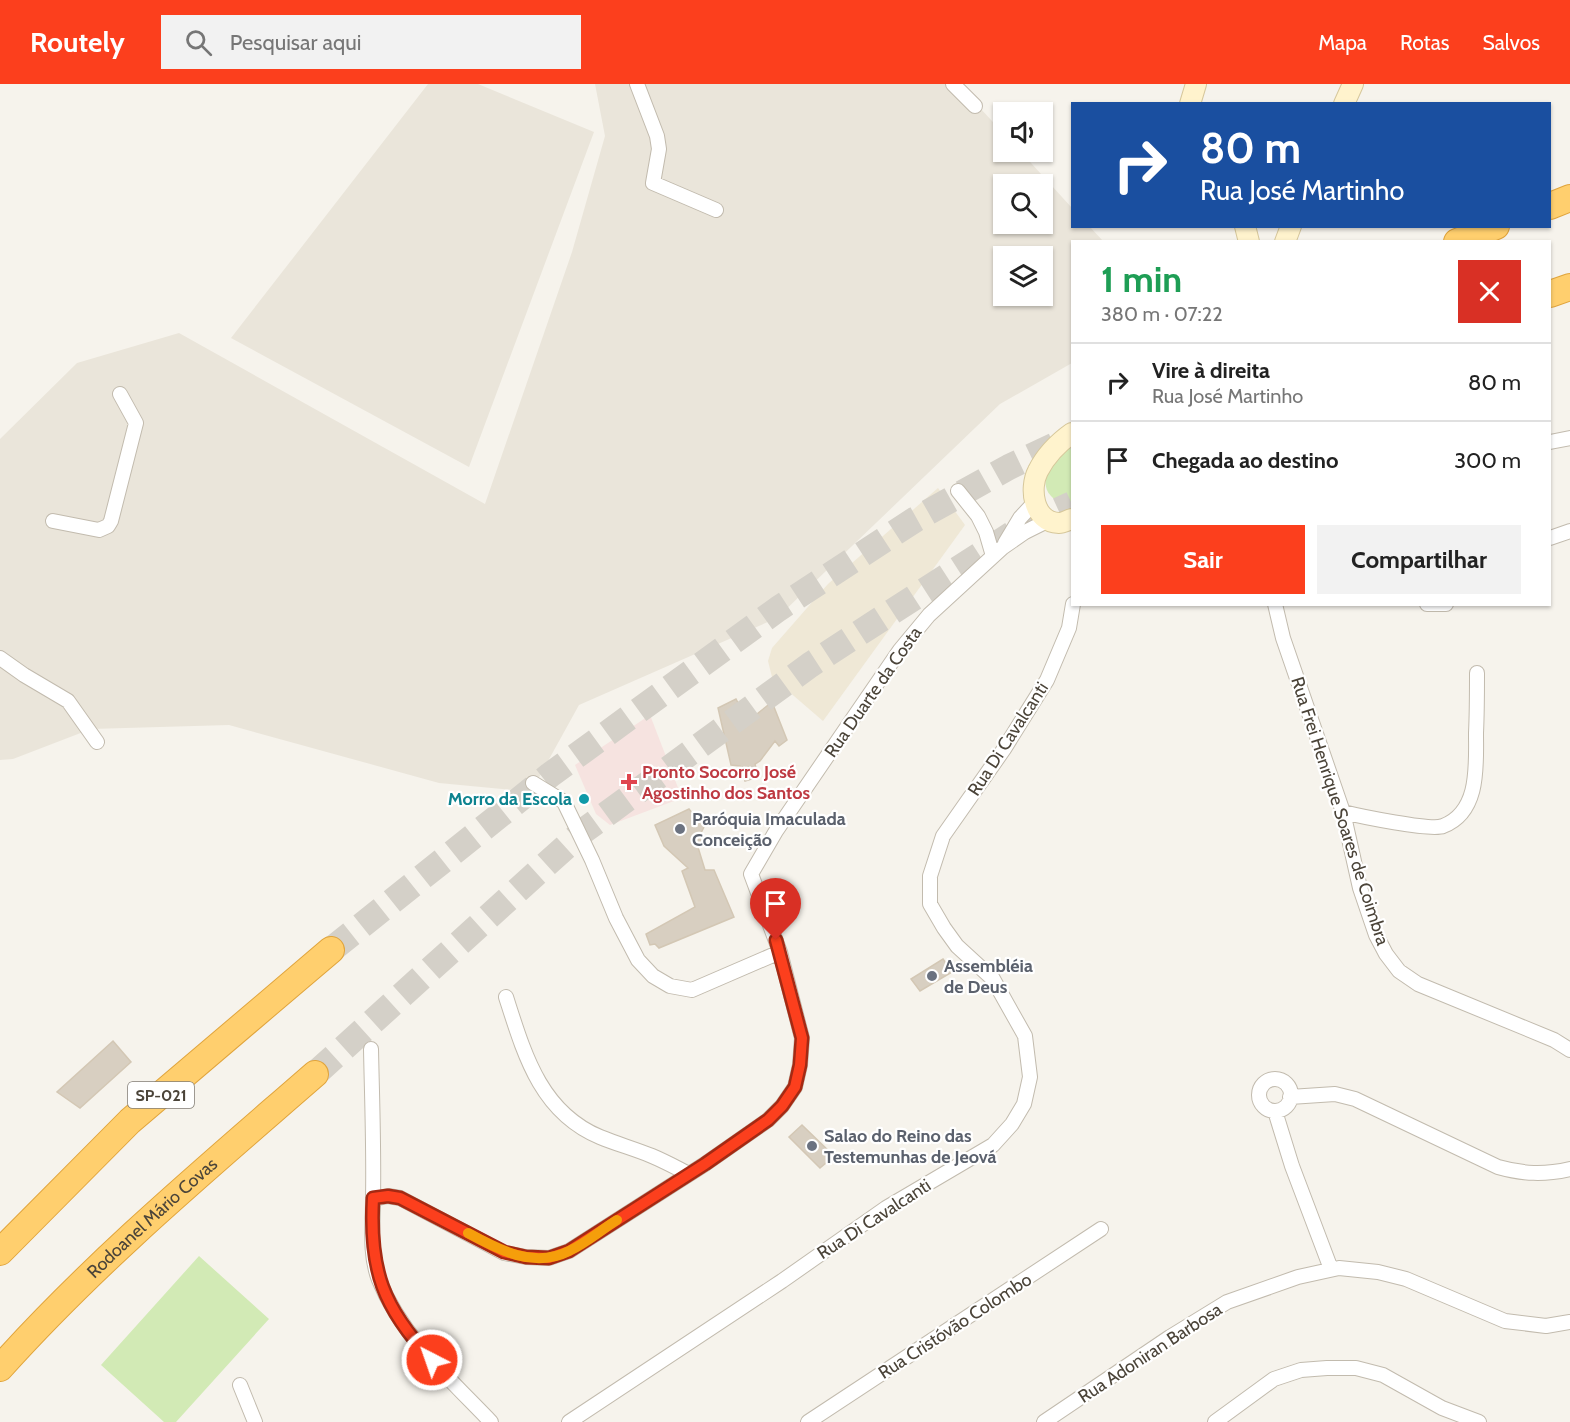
<!DOCTYPE html>
<html lang="pt">
<meta charset="utf-8">
<style>
body{margin:0;font-family:Cabin,sans-serif;background:#f2f2f2;color:#222;height:100vh;display:flex;flex-direction:column;font-size:22px;white-space:nowrap}
*{box-sizing:border-box;margin:0}
p{font-size:20px;color:#767676}
.icon{flex:none;width:33px;height:33px;fill:none;stroke:currentColor;stroke-width:2;stroke-linecap:round;stroke-linejoin:round}
.map{position:relative;flex:1;overflow:hidden}
.sheet{position:absolute;left:1071px;top:156px;width:480px;height:366px;display:flex;flex-direction:column;background:#fff;border-radius:0px;box-shadow:0 2px 4px #0004}
.sheet>*{flex:none}
.banner{position:absolute;left:1071px;top:18px;width:480px;height:126px;border-radius:0px;box-shadow:0 2px 4px #0004;background:#1a4fa0;color:#fff;overflow:hidden}
.tools{position:absolute;left:993px;top:18px;display:grid;gap:12px}
.tools a{display:grid;place-items:center;width:60px;height:60px;border-radius:0px;background:#fff;box-shadow:0 2px 4px #0004;font-size:30px}
.pin{position:absolute;display:grid;place-items:center;width:51px;height:51px;color:#fff;margin:-62px -26px;border-radius:50% 50% 50% 0;rotate:-45deg;box-shadow:0 0 6px #0007}
.pin .icon{rotate:45deg}
.me{position:absolute;width:66px;margin:-33px;rotate:319deg;stroke-linejoin:round;filter:drop-shadow(0 0 4px #0008)}
.turn{display:flex;align-items:center;gap:21px;height:126px;padding:0 30px;font-size:27px}
.turn .icon{width:78px;height:78px;stroke-width:2.5}
.turn b{display:block;font-size:42px;line-height:51px}
.round{display:grid;place-items:center;flex:none;width:63px;height:63px;border-radius:0px;background:#f2f2f2}
.summary{display:flex;align-items:center;justify-content:space-between;height:102px;padding:0 30px}
h1{font-size:36px;font-weight:700;line-height:45px;color:#1e9e55}
.primary-button{display:flex;gap:12px;margin-top:auto;padding:12px 30px}
.primary-button a{flex:1;height:69px;border-radius:0px;background:#fc3f1d;color:#fff;font-size:24px;font-weight:700;line-height:69px;text-align:center}
.primary-button a+a{background:#f2f2f2;color:#222}
ul{padding:0;list-style:none}
li{display:flex;align-items:center;gap:18px;height:78px;padding:0 30px;border-top:2px solid #e0e0e0}
li div{flex:1}
li b{display:block;font-size:22px}
li em{font-style:normal}
header{display:flex;align-items:center;gap:36px;box-sizing:border-box;height:84px;padding:0 30px;background:#fc3f1d;color:#fff}
header strong{font-size:28px}
nav{display:flex;gap:33px;margin-inline-start:auto;font-size:21px}
.search{width:420px;height:54px;background:#f2f2f2;display:flex;align-items:center;gap:15px;box-sizing:border-box;padding:0 21px;border-radius:0px;color:#767676;font-size:22px}
.map>svg:first-child{display:block}
.residential{fill:#eae5da;fill-rule:evenodd}
.education{fill:#efe8d6}
.medical{fill:#f6e3e0}
.green{fill:#d2eab5}
.building{fill:#d8cfc1;stroke:#d3c7b4;stroke-width:1.5}
.lines{fill:none;stroke-linecap:round;stroke-linejoin:round}
.highway-tunnel{stroke:#d4d0c8;stroke-width:26;stroke-dasharray:26 13;stroke-linecap:butt}
.street-casing{stroke:#c2bbae;stroke-width:16}
.secondary-casing{stroke:#d6c79b;stroke-width:22}
.highway-casing{stroke:#e0a43c;stroke-width:28}
.street{stroke:#fff;stroke-width:14}
.secondary{stroke:#fff3cd;stroke-width:20}
.highway{stroke:#ffcf6e;stroke-width:26}
.route-casing{stroke:#a42913;stroke-width:15}
.route{stroke:#fc3f1d;stroke-width:10}
.slow{stroke:#f59e0b;stroke-width:10}
.health-dot{fill:#e0444e;stroke:#fff;stroke-width:2}
.culture-dot{fill:#0f9aa8;stroke:#fff;stroke-width:2}
.worship-dot{fill:#6b7280;stroke:#fff;stroke-width:2}
.labels{text-anchor:middle;stroke-width:4.5;stroke-linejoin:round;paint-order:stroke}
.shield{fill:#fff;stroke:#817c74;stroke-width:1.5}
.shield-label{font-size:16px;font-weight:bold;fill:#4b4439}
.street-label{font-size:18px;fill:#4b4439;stroke:#fff}
.health-label{font-size:18px;font-weight:bold;fill:#be3a42;stroke:#fff;text-anchor:start}
.culture-label{font-size:18px;font-weight:bold;fill:#0d838f;stroke:#fff;text-anchor:end}
.worship-label{font-size:18px;font-weight:bold;fill:#5b616d;stroke:#fff;text-anchor:start}
</style>
<header>
<strong>Routely</strong>
<div class="search"><svg class="icon" aria-label="search" viewBox="0 0 24 24"><circle cx="10" cy="10" r="6"/><path d="M15 15l6 6"/></svg>Pesquisar aqui</div>
<nav><a>Mapa</a><a>Rotas</a><a>Salvos</a></nav>
</header>
<div class="map">
<svg width="1570" height="1338" viewBox="0 0 1570 1338">
<rect width="100%" height="100%" fill="#f6f3ec"/>
<path class="residential" d="M428,0H478L594,48L469,383L231,254Z
M595,0H958L1003,49L1004,68H1021L1072,124V142L1090,143L1103,157L1072,158V279L1000,320L777,534L579,621L537,697L513,706L439,699L229,641L91,645L13,675L0,676V355L77,279L179,249L485,420L572,168L605,52ZM1004,100H1042V140H1004ZM1004,172H1042V212H1004Z"/>
<path class="education" d="M938,404L965,441L823,637L772,593L768,577L772,564L828,500Z"/>
<path class="medical" d="M650,631L682,714L610,741L596,730L575,681Z"/>
<path class="green" d="M1072,362V419C1064,421 1057,419 1051,412C1035,395 1058,372 1072,362Z
M199,1172L269,1235L176,1338H164L101,1281Z"/>
<path class="building" d="M736,615L748,637L772,618L787,656L779,662L775,657L760,677L755,680L758,693L745,697L740,682L731,681L718,624Z
M689,725L693,730L703,733L706,739L701,749L703,757L697,760L705,786H714L734,833L659,864L655,860L650,861L646,850L695,823L682,787L688,784L664,762L655,741Z
M943,875L952,888L920,907L911,895Z
M113,957L131,978L80,1024L57,1008Z
M802,1041L834,1072L820,1084L789,1053Z"/>
<g class="lines">
<path class="highway-tunnel" d="M331,866L550,691L778,525L916,435L1009,383L1070,354
M315,990L582,748L810,581L1026,441L1072,420"/>
<defs>
<path id="street" d="M637,0L657,52L659,65L653,99L716,126
M953,0L975,22
M1550,358L1570,354
M958,407L978,432L986,448L993,472
M53,437L99,446L108,442L111,437L136,339L120,310
M1550,454L1570,447
M1005,459L1020,434L1034,419
M1275,520L1283,554L1343,728L1360,804L1376,851L1386,870L1399,887L1418,900L1554,956L1570,966
M1427,520H1446
M0,574L24,591L68,617L97,658
M533,699L564,718L592,776L616,834L638,876L653,892L670,902L692,906L780,868
M1343,728C1359,732 1431,747 1443,742C1480,728 1476,681 1476,649C1477,629 1477,609 1477,589
M506,913C524,969 540,1028 600,1053C617,1060 635,1065 652,1072C664,1077 677,1084 689,1090
M371,965C372,1015 374,1065 373,1115C373,1142 369,1170 379,1196C402,1253 450,1295 491,1338
M1259 1011a16 16 0 1 1 32 0a16 16 0 1 1-32 0Z
M1290,1013L1335,1010L1355,1015L1498,1083C1523,1090 1544,1091 1570,1085
M1275,1027L1292,1082L1331,1185
M373,1115L388,1112L400,1114L504,1169L526,1173L549,1174L569,1167L705,1080L768,1036L782,1022L795,1003L800,981L802,954L780,868L751,790L776,747L854,633L900,566L929,531L1002,464L1025,448L1049,436
M240,1301L255,1338
M569,1338L782,1197L886,1124L993,1061L1012,1040L1024,1020L1030,993L1025,952L993,895L957,862L944,844L930,820V792L943,752L1004,665L1047,596L1069,544L1073,520
M808,1338L1101,1145
M1044,1338L1170,1253L1227,1218L1298,1193L1339,1184L1378,1188L1406,1195L1505,1237L1546,1242L1570,1238
M1215,1338L1274,1295L1301,1286L1327,1284H1356L1383,1291L1442,1324L1479,1338"/>
<path id="secondary" d="M1190,20L1196,0
M1344,20L1353,0
M1245,142L1249,158
M1285,158L1291,142
M1072,349C1058,359 1046,371 1038,387C1029,404 1033,438 1059,439C1063,439 1068,436 1072,435"/>
<g id="highway">
<path d="M1550,122L1570,114"/>
<path d="M1457,158L1496,142"/>
<path d="M1550,210L1570,203"/>
<path d="M0,1168L130,1037L331,866"/>
<path id="s1" d="M0,1284C96,1177 206,1085 315,990"/>
</g>
</defs>
<use href="#street" class="street-casing"/>
<use href="#secondary" class="secondary-casing"/>
<use href="#highway" class="highway-casing"/>
<use href="#street" class="street"/>
<use href="#secondary" class="secondary"/>
<use href="#highway" class="highway"/>
</g>
<g class="lines">
<defs>
<path id="route" d="M432,1276C383,1224 369,1186 373,1114L388,1112L400,1114L504,1168L526,1173L549,1174L569,1167L705,1080L768,1036L782,1022L795,1003L800,981L802,954L776,856"/>
</defs>
<use href="#route" class="route-casing"/>
<use href="#route" class="route"/>
<path class="slow" d="M468,1149C499,1166 534,1185 569,1167C586,1159 601,1146 617,1136"/>
</g>
<path class="health-dot" d="M626 689h6v6h6v6h-6v6h-6v-6h-6v-6h6z"/>
<circle class="culture-dot" cx="584" cy="715" r="6"/>
<g class="worship-dot">
<circle cx="680" cy="745" r="6"/>
<circle cx="932" cy="892" r="6"/>
<circle cx="812" cy="1062" r="6"/>
</g>
<g class="labels">
<rect class="shield" x="128" y="998" width="66" height="26" rx="4.5"/>
<g class="shield-label">
<text x="161" y="1017">SP-021</text>
</g>
<g class="street-label">
<text transform="translate(873 608) rotate(-55)" y="6">Rua Duarte da Costa</text>
<text transform="translate(1008 655) rotate(-57)" y="6">Rua Di Cavalcanti</text>
<text transform="translate(1340 727) rotate(72)" y="6">Rua Frei Henrique Soares de Coimbra</text>
<text dy="6" stroke="none"><textPath href="#s1" startOffset="214">Rodoanel Mário Covas</textPath></text>
<text transform="translate(874 1135) rotate(-33)" y="6">Rua Di Cavalcanti</text>
<text transform="translate(955 1242) rotate(-33)" y="6">Rua Cristóvão Colombo</text>
<text transform="translate(1150 1269) rotate(-33)" y="6">Rua Adoniran Barbosa</text>
</g>
<g class="health-label">
<text x="642" y="694">Pronto Socorro José<tspan x="642" dy="21">Agostinho dos Santos</tspan></text>
</g>
<g class="culture-label">
<text x="572" y="721">Morro da Escola</text>
</g>
<g class="worship-label">
<text x="692" y="741">Paróquia Imaculada<tspan x="692" dy="21">Conceição</tspan></text>
<text x="944" y="888">Assembléia<tspan x="944" dy="21">de Deus</tspan></text>
<text x="824" y="1058">Salao do Reino das<tspan x="824" dy="21">Testemunhas de Jeová</tspan></text>
</g>
</g>
</svg>
<div class="tools">
<a><svg class="icon" aria-label="sound" viewBox="0 0 24 24"><path d="M4 9h4l5-4v14l-5-4H4zM17 9q2 3 0 6"/></svg></a>
<a><svg class="icon" aria-label="search" viewBox="0 0 24 24"><circle cx="10" cy="10" r="6"/><path d="M15 15l6 6"/></svg></a>
<a><svg class="icon" aria-label="layers" viewBox="0 0 24 24"><path d="M12 4l9 5-9 5-9-5zM3 14l9 5 9-5"/></svg></a>
</div>
<div class="pin" style="left:776px;top:856px;background:#d93025"><svg class="icon" aria-label="arrive" viewBox="0 0 24 24"><path d="M6 21V4h12l-3 4 3 4H6"/></svg></div>
<svg class="me" style="left:432px;top:1276px" viewBox="-20 -20 40 40"><circle r="17" fill="#fc3f1d" stroke="#fff" stroke-width="3"/><path d="M0-11L8 9 0 5-8 9z" fill="#fff"/></svg>
<div class="banner">
<div class="turn"><svg class="icon" aria-label="right" viewBox="0 0 24 24"><path d="M7 20v-9h11M14 6l5 5-5 5"/></svg><div><b>80 m</b>Rua José Martinho</div></div>
</div>
<section class="sheet">
<div class="summary"><div><h1>1 min</h1><p>380 m · 07:22</p></div><a class="round" style="background:#d93025;color:#fff"><svg class="icon" aria-label="close" viewBox="0 0 24 24"><path d="M6 6l12 12M18 6L6 18"/></svg></a></div>
<ul>
<li><svg class="icon" aria-label="right" viewBox="0 0 24 24"><path d="M7 20v-9h11M14 6l5 5-5 5"/></svg><div><b>Vire à direita</b><p>Rua José Martinho</p></div><em>80 m</em></li>
<li><svg class="icon" aria-label="arrive" viewBox="0 0 24 24"><path d="M6 21V4h12l-3 4 3 4H6"/></svg><div><b>Chegada ao destino</b></div><em>300 m</em></li>
</ul>
<div class="primary-button"><a>Sair</a><a>Compartilhar</a></div>
</section>
</div>
